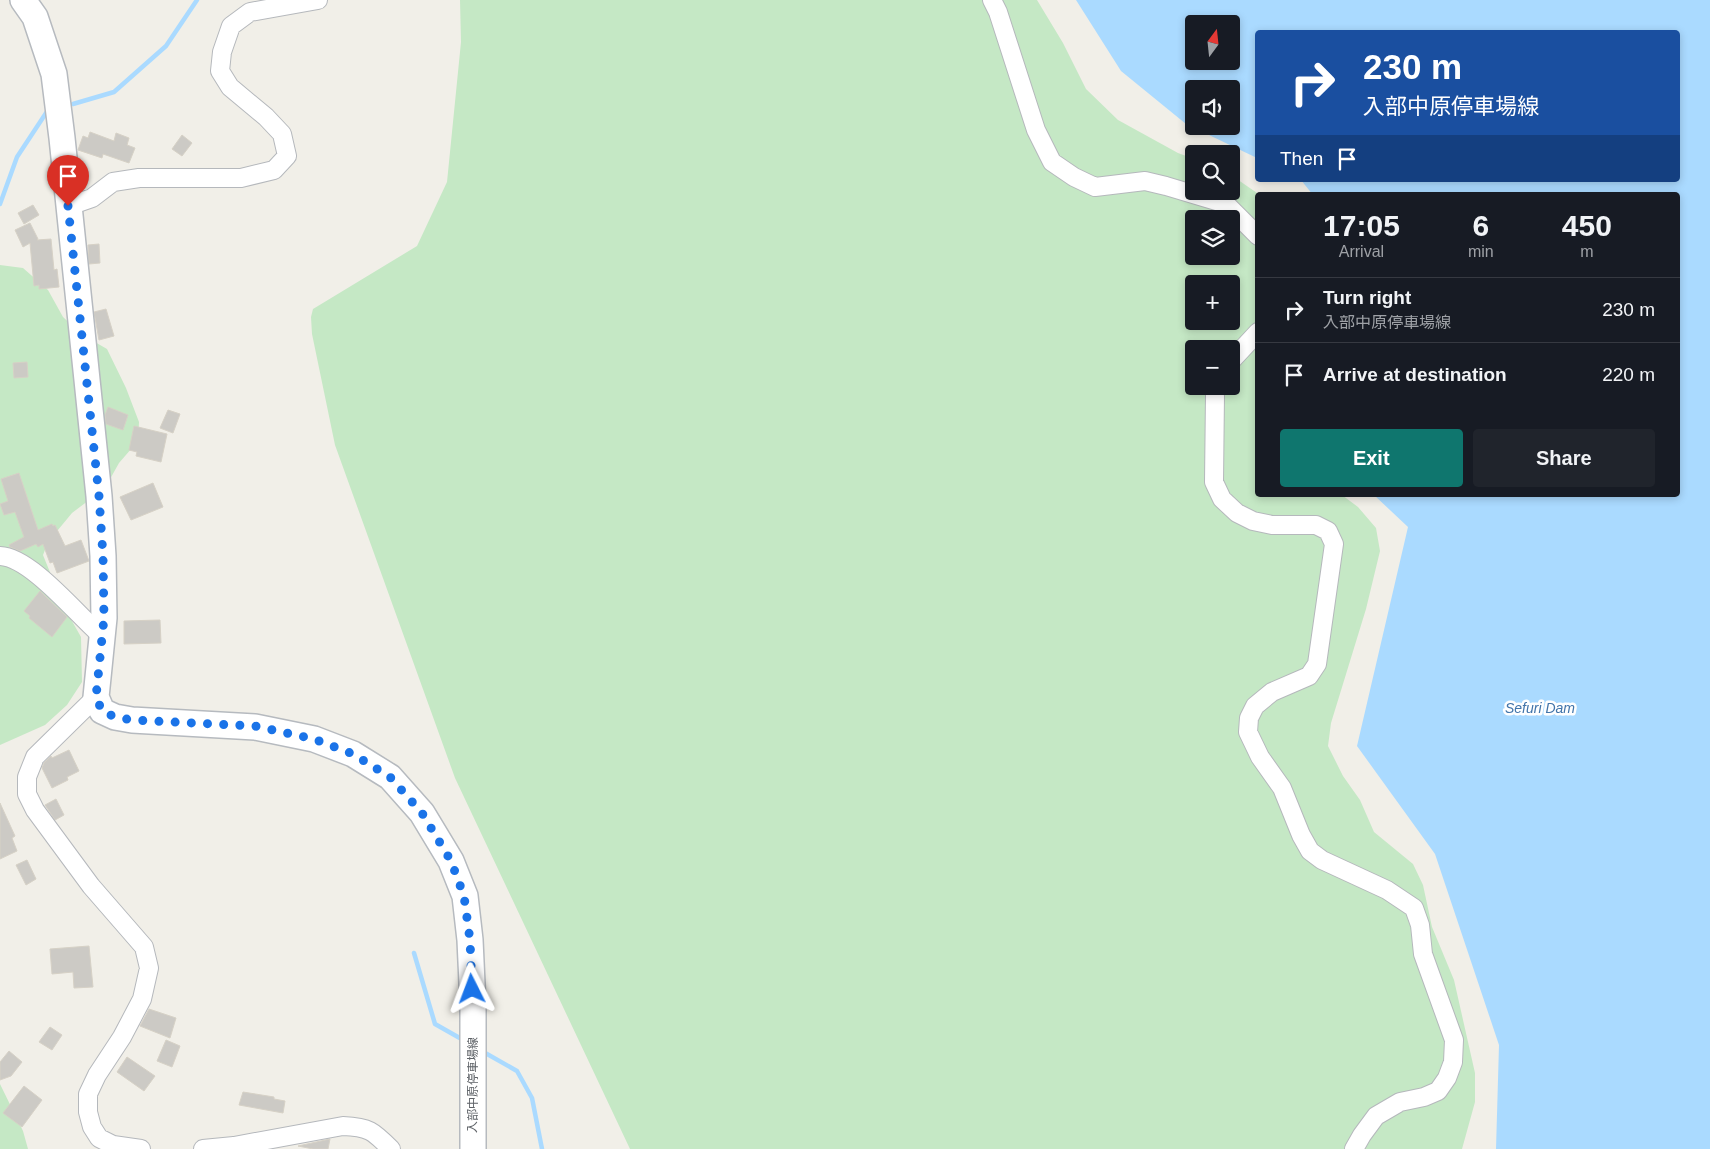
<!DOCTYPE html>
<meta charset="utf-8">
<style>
body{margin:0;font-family:Helvetica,"Noto Sans JP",sans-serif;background:#20242c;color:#f1f3f6;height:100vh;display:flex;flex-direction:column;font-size:19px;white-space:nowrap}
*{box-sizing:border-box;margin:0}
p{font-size:16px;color:#9ea1a6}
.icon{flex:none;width:28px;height:28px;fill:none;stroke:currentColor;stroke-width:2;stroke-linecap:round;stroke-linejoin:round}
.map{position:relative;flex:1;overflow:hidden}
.sheet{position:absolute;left:1255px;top:192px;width:425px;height:305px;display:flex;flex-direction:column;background:#171b24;border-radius:5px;box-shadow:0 2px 8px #0003}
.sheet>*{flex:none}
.guide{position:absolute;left:1255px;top:30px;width:425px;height:152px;border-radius:5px;box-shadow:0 2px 8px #0003;background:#1a4fa0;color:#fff;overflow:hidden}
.needle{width:32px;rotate:15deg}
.fabs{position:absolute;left:1185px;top:15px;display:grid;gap:10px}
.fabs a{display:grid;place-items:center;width:55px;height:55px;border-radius:5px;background:#171b24;box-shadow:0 2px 8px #0003;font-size:25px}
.pin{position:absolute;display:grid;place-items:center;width:42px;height:42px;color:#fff;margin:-51px -21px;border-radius:50% 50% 50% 0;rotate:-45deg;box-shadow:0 0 5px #0007}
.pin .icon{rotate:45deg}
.me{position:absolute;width:55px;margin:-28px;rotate:357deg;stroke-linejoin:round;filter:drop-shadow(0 0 4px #0008)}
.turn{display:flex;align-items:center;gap:18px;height:105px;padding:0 25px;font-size:22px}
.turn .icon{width:65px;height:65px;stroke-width:2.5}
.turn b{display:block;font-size:35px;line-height:42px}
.then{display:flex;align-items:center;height:48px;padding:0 25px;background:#0003;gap:10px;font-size:19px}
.eta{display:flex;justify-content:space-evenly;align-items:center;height:85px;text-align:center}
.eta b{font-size:30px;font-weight:700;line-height:35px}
.button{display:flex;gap:10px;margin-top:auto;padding:10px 25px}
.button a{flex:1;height:58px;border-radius:5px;background:#0f766e;color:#fff;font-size:20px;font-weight:700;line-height:58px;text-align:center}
.button a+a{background:#20242c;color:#f1f3f6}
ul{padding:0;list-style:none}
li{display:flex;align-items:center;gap:15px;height:65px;padding:0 25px;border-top:1px solid #363941}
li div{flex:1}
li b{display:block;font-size:19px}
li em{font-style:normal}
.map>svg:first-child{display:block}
.green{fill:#c5e8c5;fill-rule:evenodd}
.water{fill:#aadaff;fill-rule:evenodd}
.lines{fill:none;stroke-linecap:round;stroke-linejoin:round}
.stream{stroke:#aadaff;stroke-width:4.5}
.building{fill:#cccac5;stroke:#d6d1c6}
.street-casing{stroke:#b5b8bc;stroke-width:20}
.secondary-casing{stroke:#b6babf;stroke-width:28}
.street{stroke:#fff;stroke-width:18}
.secondary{stroke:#fff;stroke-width:25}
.route{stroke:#1a73e8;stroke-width:9;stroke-dasharray:0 16.2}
.labels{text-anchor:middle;stroke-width:5;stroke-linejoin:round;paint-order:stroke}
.street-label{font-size:12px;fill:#5f6368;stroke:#fff}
.water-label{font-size:14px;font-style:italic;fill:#4174aa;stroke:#fff}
</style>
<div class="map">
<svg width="1710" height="1149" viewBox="0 0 1710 1149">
<rect width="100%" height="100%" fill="#f1efe8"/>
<path class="green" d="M460,0H1037L1063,43L1086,89L1118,120L1178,153L1194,159V191H1231V175L1260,195H1258V495H1342L1358,507L1376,528L1380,551L1366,609L1331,723L1328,746L1343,776L1360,800L1374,832L1413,864L1423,885L1432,927L1454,980L1475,1073V1102L1462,1149H630L455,778L335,445L312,334L311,317L313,309L417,246L447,182L461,42ZM1194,219H1231V256H1194ZM1194,284H1231V321H1194ZM1194,349H1231V386H1194Z
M0,265L23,268L48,290L63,317L81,334L107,349L126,388L139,422L138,441L119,463L105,488L72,513L48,542L43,555L64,607L81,637L82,682L67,705L45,725L0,745Z
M0,1084L23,1131L28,1149H0Z"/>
<path class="water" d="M1076,0H1710V1149H1496L1499,1045L1435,854L1357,746L1408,527L1374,495H1678V195H1313L1301,180H1678V32H1258L1257,158L1186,124L1121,71ZM1194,24H1231V61H1194ZM1194,89H1231V126H1194Z"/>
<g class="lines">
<path class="stream" d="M73,104L114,92L166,46L197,0
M0,204L17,157L48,110
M414,953L435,1024L465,1041
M480,1050L517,1071L532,1098L542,1149"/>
</g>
<path class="building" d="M90,132L114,141L116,133L129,138L127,145L135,148L129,163L103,154L102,158L78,150L83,136L88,138Z
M182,135L192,143L182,156L172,149Z
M33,205L39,215L24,224L18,213Z
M30,223L38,239L37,240L51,239L54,270L57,269L59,287L39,289V285L34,286L30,243L23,247L15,230Z
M99,244L100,263L89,264L88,245Z
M106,309L114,336L99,340L94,312Z
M27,362L28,377L14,378L13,363Z
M108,407L128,415L123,430L106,424L105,415Z
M168,410L180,414L173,433L160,428Z
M134,426L167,434L161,462L136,456L137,452L129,450Z
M19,473L38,530L52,524L53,526L55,525L65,546L81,540L89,561L57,573L53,562L50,563L43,544L38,547L36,544L20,551L10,547L9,545L24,537L15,512L4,515L0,504L8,501L1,479Z
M153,483L163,507L131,520L120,497Z
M40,591L67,617L52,637L29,618L30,616L24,611Z
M160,620L161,643L124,644V621Z
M69,750L79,771L67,777L68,780L52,788L42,768L44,763L51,756L52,758Z
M56,799L64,815L55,820L45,805Z
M0,803L15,836L12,838L17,851L0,859Z
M27,860L36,879L26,885L16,865Z
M89,946L93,987L74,988L73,972L52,974L50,949Z
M149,1009L176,1018L170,1038L140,1026Z
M50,1027L62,1035L52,1050L39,1042Z
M166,1040L180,1046L172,1067L157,1061Z
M9,1051L22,1062L11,1076L0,1080V1062Z
M127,1057L155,1076L144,1091L117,1072Z
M24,1086L42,1100L22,1127L3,1113Z
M243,1092L274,1097V1099L285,1101L283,1113L239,1105Z
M330,1139L328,1149H313L298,1146Z"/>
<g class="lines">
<defs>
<path id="street" d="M992,0L998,12L1036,130L1052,162L1074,177L1095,187L1145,181L1166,186L1226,204L1258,236
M69,206L92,198L113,182L139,178H241L274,170L287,156L282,134L266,117L230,87L220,71L222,52L231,26L250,12L318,0
M1231,361L1258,332
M1217,386L1215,394L1214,482L1222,499L1237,513L1253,521L1272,525H1316L1328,531L1334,544L1317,664L1309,676L1272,692L1255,706L1249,718L1248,732L1260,757L1282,788L1301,835L1310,851L1322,860L1387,890L1414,908L1420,925L1423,954L1454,1040L1453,1062L1447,1078L1438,1091L1424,1097L1400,1102L1376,1116L1362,1135L1354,1149
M0,556C31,557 78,616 103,637
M96,697L35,757L27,777V794L35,810L91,886L144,947L149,968L142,999L122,1037L97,1075L88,1094V1112L92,1127L99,1138L113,1145L141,1149
M203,1149L234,1146L343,1126C369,1127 373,1131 391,1149"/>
<path id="secondary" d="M23,0L35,17L54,74L62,138L99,496L103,556L104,618L96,697L102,711L115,717L132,720L255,727L314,739L353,754L390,777L422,813L451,861L465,896L470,940L473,1005V1149"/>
</defs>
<use href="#street" class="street-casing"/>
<use href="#secondary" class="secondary-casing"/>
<use href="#street" class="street"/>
<use href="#secondary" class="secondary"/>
</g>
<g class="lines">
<path class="route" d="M68,206L99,496L103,556L104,618L96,697L102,711L115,717L132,720L255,726L314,739L353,754L390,777L422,813L451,861L464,896L470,940L472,989"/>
</g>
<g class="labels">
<g class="street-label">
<text transform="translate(473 1085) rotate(-90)" y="4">入部中原停車場線</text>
</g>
<g class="water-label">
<text x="1540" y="713">Sefuri Dam</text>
</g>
</g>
</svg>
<div class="fabs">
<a><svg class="needle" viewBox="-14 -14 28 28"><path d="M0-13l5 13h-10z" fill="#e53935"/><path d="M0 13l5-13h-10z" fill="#9ea1a6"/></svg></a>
<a><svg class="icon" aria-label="sound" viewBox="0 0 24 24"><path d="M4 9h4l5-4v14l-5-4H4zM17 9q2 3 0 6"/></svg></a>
<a><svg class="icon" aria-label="search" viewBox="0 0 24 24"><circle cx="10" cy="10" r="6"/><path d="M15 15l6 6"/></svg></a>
<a><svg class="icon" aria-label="layers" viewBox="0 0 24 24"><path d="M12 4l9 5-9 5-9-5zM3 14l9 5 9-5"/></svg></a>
<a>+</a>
<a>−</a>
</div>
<div class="pin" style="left:68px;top:206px;background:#d93025"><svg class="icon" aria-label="arrive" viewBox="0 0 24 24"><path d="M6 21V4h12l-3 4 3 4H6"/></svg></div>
<svg class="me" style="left:472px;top:989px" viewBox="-20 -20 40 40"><path d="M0-17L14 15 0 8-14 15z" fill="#1a73e8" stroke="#fff" stroke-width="4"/></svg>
<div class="guide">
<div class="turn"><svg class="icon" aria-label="right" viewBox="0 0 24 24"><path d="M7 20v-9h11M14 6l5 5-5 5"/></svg><div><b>230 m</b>入部中原停車場線</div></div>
<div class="then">Then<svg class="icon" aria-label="arrive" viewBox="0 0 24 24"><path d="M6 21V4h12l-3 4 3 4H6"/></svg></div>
</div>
<section class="sheet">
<div class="eta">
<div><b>17:05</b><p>Arrival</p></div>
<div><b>6</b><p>min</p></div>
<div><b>450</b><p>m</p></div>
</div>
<ul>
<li><svg class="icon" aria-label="right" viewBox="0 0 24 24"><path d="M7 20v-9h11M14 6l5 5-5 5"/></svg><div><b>Turn right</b><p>入部中原停車場線</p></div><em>230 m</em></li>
<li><svg class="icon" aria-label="arrive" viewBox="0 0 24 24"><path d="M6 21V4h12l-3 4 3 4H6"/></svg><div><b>Arrive at destination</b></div><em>220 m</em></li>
</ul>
<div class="button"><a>Exit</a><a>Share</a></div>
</section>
</div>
